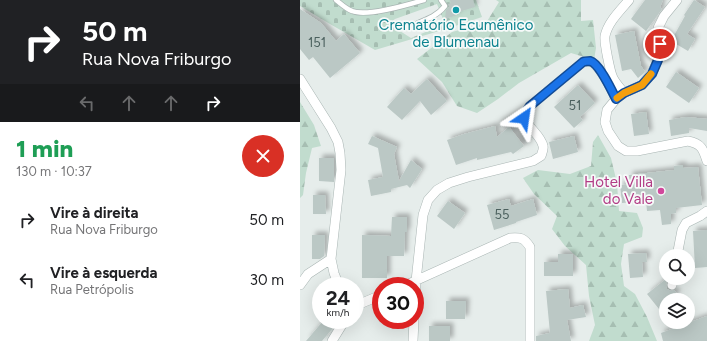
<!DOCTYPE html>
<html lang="pt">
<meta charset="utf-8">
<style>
body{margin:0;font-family:Figtree,sans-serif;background:#f2f2f2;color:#202124;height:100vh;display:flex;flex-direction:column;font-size:15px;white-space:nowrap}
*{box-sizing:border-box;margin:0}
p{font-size:13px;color:#757577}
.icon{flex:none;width:22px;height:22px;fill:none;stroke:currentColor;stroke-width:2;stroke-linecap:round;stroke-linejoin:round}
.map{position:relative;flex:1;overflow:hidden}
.drawer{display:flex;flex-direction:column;background:#fff;width:300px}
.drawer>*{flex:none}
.guide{background:#202124;color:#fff;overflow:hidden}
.buttons{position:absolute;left:359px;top:249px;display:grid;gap:8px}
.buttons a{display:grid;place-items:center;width:36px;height:36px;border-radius:50%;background:#fff;box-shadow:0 4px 16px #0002;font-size:20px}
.speed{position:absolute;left:12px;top:277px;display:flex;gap:8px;font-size:20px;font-weight:700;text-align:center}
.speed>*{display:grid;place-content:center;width:52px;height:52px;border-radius:50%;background:#fff;box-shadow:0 4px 16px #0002;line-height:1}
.speed small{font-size:10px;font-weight:400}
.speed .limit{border:6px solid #d22;background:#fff;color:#111}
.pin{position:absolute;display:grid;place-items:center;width:34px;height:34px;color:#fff;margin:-17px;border:2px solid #fff;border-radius:50%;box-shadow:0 1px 4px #0007}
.me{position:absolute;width:44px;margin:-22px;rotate:32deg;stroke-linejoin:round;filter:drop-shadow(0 0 3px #0008)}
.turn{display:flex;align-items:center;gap:14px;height:84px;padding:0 16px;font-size:18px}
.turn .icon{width:52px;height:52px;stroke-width:2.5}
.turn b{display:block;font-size:28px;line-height:34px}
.lanes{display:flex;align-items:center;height:38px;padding:0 16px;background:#0003;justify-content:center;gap:20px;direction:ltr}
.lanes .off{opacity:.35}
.round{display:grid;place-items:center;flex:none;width:42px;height:42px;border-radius:21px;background:#f2f2f2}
.overview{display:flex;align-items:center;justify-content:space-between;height:68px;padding:0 16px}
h1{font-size:24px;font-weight:800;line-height:30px;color:#1e9e55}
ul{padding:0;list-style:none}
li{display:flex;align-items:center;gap:12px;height:60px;padding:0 16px}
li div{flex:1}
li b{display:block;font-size:15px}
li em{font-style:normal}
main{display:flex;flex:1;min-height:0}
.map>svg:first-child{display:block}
.forest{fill:url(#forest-firs)}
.cemetery{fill:url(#cemetery-stones);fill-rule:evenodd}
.building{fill:#bbc8c5;filter:url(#shadow)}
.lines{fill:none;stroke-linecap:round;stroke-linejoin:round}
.service-casing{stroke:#a9b5b3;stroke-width:6}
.minor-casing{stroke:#a9b5b3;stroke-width:10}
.service{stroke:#fff;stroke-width:4.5}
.minor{stroke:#fff;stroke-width:9}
.route-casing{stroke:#114b97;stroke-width:10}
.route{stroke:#1a73e8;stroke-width:7}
.slow{stroke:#f59e0b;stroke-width:7}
.culture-dot{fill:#0f9aa8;stroke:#f6faf9;stroke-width:1.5}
.hotel-dot{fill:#d1479c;stroke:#f6faf9;stroke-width:1.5}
.labels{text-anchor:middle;stroke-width:3.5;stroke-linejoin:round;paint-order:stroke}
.number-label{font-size:13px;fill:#4b605e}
.culture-label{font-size:15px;fill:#0d838f;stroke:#f6faf9}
.hotel-label{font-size:15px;fill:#b23c85;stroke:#f6faf9;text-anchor:end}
</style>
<main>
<section class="drawer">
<div class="guide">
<div class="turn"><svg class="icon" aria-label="right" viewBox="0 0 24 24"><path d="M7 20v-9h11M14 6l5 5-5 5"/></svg><div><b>50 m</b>Rua Nova Friburgo</div></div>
<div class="lanes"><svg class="icon off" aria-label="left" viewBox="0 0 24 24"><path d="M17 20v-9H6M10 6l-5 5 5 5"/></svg><svg class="icon off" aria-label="ahead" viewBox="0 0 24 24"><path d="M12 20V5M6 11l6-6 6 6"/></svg><svg class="icon off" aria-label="ahead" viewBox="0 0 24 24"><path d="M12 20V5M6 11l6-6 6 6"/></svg><svg class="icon" aria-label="right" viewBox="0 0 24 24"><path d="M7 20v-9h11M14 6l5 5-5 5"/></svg></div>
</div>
<div class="overview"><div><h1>1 min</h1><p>130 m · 10:37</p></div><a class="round" style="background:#d93025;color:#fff"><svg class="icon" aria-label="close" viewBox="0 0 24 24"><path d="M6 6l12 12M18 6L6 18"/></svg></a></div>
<ul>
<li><svg class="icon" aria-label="right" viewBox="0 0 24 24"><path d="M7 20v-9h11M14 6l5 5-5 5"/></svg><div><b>Vire à direita</b><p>Rua Nova Friburgo</p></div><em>50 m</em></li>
<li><svg class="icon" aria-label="left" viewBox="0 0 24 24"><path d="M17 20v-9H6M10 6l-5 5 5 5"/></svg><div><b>Vire à esquerda</b><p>Rua Petrópolis</p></div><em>30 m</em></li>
</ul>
</section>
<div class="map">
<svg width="407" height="341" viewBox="0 0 407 341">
<defs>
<pattern id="forest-firs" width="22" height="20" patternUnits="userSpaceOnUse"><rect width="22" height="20" fill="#c1dcce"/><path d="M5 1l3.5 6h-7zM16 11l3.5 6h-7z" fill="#a6beb2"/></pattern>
<pattern id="cemetery-stones" width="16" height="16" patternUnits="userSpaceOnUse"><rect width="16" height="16" fill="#c1dcce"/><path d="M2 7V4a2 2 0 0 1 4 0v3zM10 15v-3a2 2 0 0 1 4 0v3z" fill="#a6beb2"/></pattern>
<filter id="shadow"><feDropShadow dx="3.5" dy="-3.5" stdDeviation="2" flood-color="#0004"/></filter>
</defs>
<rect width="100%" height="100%" fill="#e6edeb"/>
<path class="forest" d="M196,0H281V21L293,20L296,48L294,60L271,53L219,83L198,99L177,113L157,106L142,82L117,59L152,32L186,23L199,2Z
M0,102L14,125L21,146L12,148L6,173L3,195L0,198Z
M298,135L311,158L317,183L319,211L337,213L343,228L342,237L324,244L321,264L324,286L335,294L347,317L357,341H289L295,325L289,296L286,265L265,246L252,229L257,216L234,194L223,178L238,170L270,174L291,166L293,142Z"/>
<path class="cemetery" d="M0,0H176L182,17L146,29L75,50L30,24L0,6ZM137,4L145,24L111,38L92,26L91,22L95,19Z"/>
<path class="building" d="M150,0H173L175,7L158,12L157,15L145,19L146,10L149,7L148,4L151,3Z
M345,0H363L360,7L362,9L346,31L331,19Z
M394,0L405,7L387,34L395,39L388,51L371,41L385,16L384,15Z
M0,9L21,23L36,41L44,34L60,53L30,78L13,57L9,60L0,49Z
M334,31L341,66L345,72L338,78L331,69L322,71L315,35Z
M376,72L399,88L389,103L366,87Z
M127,79L147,101L131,115L120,101L102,120L87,107L104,88L111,94Z
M278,85L295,103L280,117L283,120L274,128L254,107Z
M346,112L349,134L334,136L331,114Z
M386,117L407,119V131L389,128V133L371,136L369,120Z
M195,126L197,137L209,127L224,146L213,154L211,152L177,160V158L156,165L147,140L164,134Z
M72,136L97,147L94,154L99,181L111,160L122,169L110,188L107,185L91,189V192L71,196L68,180L83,177L78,148L68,144Z
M274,136L278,152L253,159L249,142Z
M19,158H34V182L19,181Z
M383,165V168L398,167L402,205L376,208V213L371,214V224L362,225L360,210L347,211L346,201L322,203L320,185L330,184L329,175L374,170V166Z
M13,195H25L26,214H13Z
M209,199L211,206L233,199L237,215L216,222V223L194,230L187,205Z
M148,201L165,213L154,229L137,216Z
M92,217H107V232H105L104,256H87V278H62V235L91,236Z
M407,230V267L395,268L393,231Z
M12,235H25L24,256L20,259H12Z
M346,253L347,262H342L343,277L330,278L328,254Z
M258,254H273V276H244V262H258Z
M366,279L367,281L366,286L367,289L371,291L374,290L377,294L370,300H366V303L359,309L347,294Z
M268,289L270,308L283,305L286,317L267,320L271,341H236V336L250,333L246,291Z
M146,301H166L165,319H146Z
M407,316V341H363L361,333Z
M24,320H25L34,327L32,329L22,341H6Z
M129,326H150V341H129Z"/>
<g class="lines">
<defs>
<path id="service" d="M36,0C41,4 46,9 52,11C67,17 107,5 124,0
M118,23C128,19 138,15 145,6L141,0"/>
<path id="minor" d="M377,0L364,16L358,28L360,44L358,60L352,73L342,85L324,93L316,99L307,110L305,122L308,131L318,146L326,151H337L388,141C402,144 403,149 407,161
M0,79L31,128L38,142L40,153L41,170L31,259L34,273L39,286
M324,93C321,89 316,84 313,78C310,72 304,42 305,36C308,22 320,11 329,0
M377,256L382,230L386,223L400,216L407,211
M0,285L8,274L31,259
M372,285L374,278
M104,286L210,238C221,237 224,238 230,247V341
M55,306L81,295
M115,306L116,281L123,215L128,200L137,190L149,183L168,177L233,161L241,156C242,153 244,149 243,146C241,134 222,124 225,114C226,111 228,109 230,106L283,62C285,61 288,61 290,61C299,64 312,90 316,99
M32,341L45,320
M113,341L114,320"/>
</defs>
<use href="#service" class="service-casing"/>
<use href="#minor" class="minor-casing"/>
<use href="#service" class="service"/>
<use href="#minor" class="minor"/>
</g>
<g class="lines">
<defs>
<path id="route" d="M224,118L225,113L230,106L283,62C285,61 288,61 290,61C299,63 312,91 316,99L324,93L342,85L352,74L358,60L360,44"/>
</defs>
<use href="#route" class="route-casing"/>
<use href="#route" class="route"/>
<path class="slow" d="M317,98L324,93L342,85L351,74"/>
</g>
<circle class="culture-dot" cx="156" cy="10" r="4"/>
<circle class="hotel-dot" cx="361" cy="191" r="4"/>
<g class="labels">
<g class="number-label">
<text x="17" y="47">151</text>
<text x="275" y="110">51</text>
<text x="202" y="219">55</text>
</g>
<g class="culture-label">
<text x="156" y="30">Crematório Ecumênico<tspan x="156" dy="17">de Blumenau</tspan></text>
</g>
<g class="hotel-label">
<text x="353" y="187">Hotel Villa<tspan x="353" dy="17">do Vale</tspan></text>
</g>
</g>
</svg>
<div class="buttons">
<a><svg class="icon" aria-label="search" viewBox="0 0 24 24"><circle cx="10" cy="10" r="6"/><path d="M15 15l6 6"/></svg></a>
<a><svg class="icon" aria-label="layers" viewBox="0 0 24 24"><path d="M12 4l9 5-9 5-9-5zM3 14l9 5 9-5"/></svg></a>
</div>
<div class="speed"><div>24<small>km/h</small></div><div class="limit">30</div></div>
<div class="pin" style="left:360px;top:44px;background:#d93025"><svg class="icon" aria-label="arrive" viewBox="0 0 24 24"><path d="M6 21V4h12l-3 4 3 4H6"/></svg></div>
<svg class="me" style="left:224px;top:118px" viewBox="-20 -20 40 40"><path d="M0-17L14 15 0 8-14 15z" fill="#1a73e8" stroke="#fff" stroke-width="4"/></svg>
</div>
</main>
